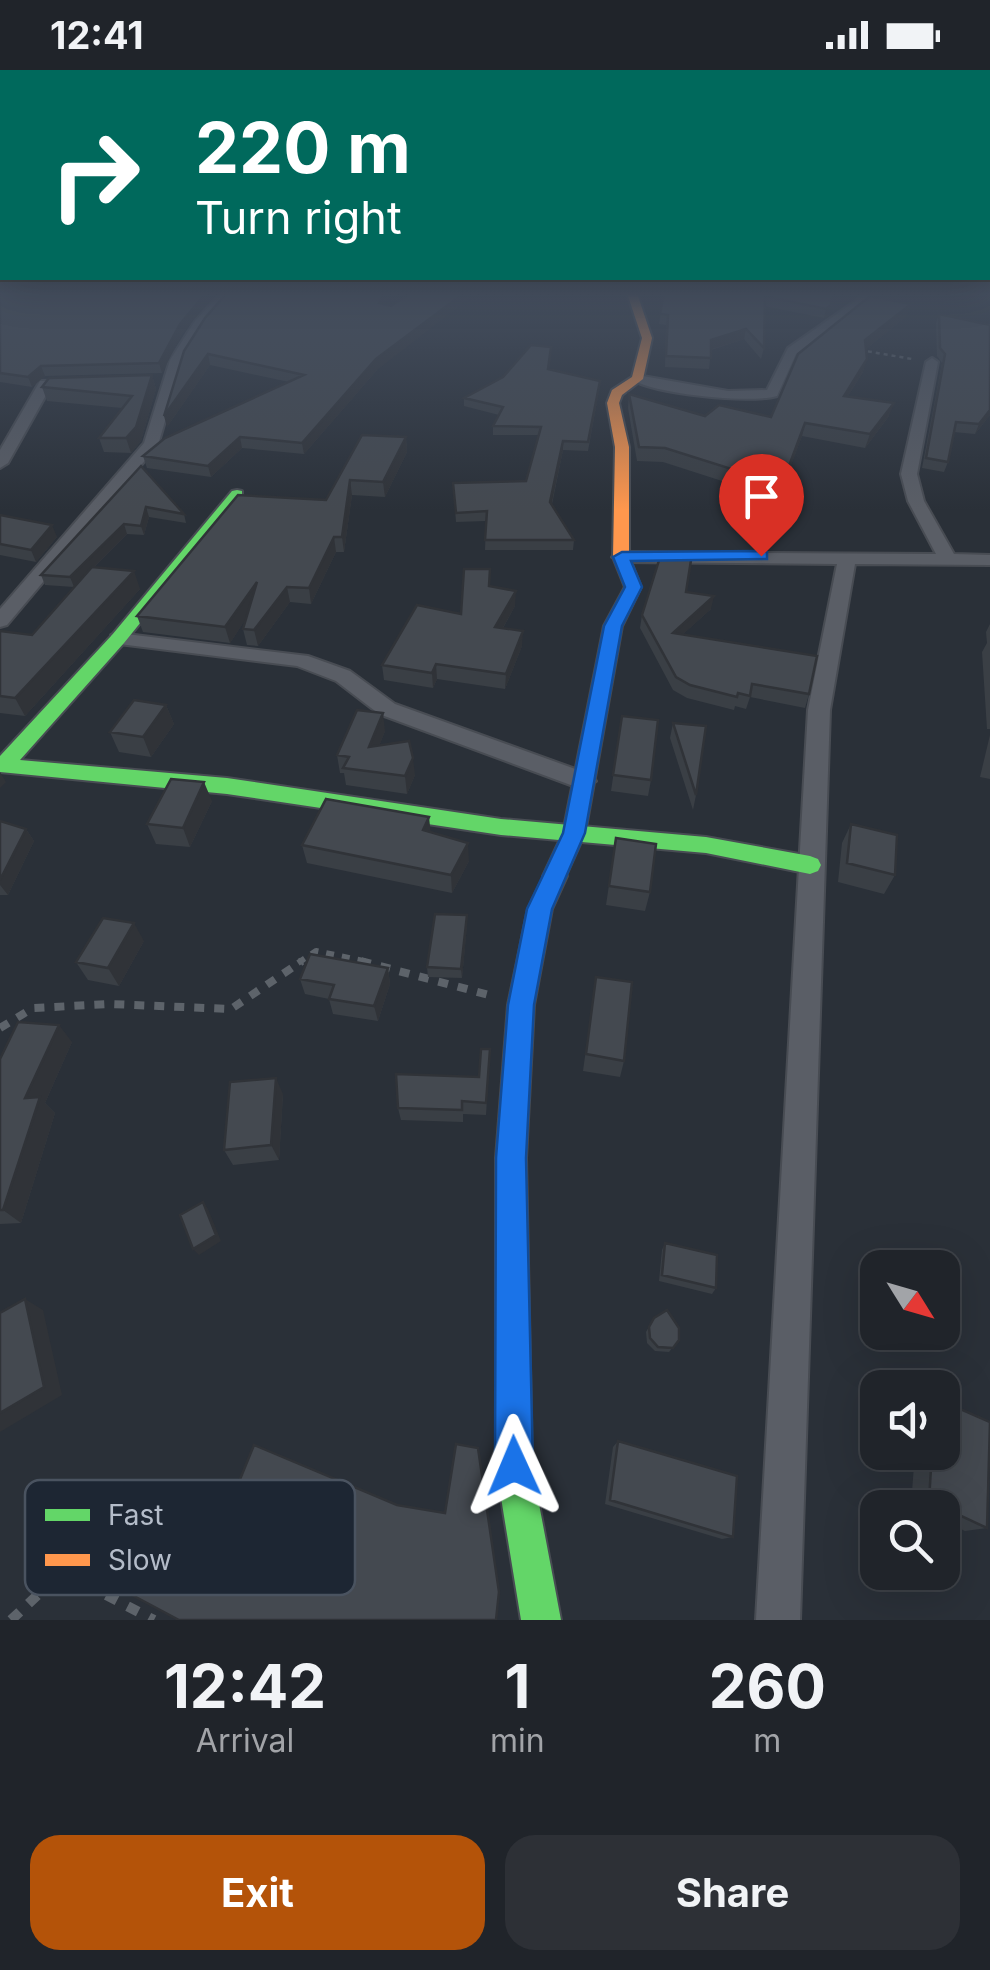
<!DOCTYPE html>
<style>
body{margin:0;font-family:Inter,sans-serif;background:#2d3036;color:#f1f3f6;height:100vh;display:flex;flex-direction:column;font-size:38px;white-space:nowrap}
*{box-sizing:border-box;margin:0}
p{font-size:32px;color:#a2a4a8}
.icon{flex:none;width:55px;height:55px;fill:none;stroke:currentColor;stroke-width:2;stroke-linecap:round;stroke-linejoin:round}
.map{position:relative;height:1550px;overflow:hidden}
.sheet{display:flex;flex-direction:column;background:#20242a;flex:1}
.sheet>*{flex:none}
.guide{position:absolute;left:0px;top:0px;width:990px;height:210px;box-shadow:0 10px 40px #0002,0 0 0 2px #3d4147;background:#00695c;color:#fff;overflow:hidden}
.needle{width:65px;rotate:127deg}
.tools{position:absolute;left:860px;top:1180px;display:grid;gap:20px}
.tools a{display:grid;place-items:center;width:100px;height:100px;border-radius:20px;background:#20242a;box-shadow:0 10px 40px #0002,0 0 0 2px #3d4147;font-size:50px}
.pin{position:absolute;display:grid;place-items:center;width:85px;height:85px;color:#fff;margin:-102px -42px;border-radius:50% 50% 50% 0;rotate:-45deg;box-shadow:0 0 10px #0007}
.pin .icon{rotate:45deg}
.me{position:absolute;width:110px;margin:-55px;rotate:359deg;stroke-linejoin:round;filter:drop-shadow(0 0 8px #0008)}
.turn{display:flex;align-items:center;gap:35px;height:210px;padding:0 30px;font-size:45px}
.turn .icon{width:130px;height:130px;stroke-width:2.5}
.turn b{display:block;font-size:70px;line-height:85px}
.eta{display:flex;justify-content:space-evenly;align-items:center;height:170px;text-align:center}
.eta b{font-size:60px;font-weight:700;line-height:70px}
.button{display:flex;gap:20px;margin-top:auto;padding:20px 30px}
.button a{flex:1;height:115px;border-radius:30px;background:#b45309;color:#fff;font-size:40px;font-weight:700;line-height:115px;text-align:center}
.button a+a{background:#2d3036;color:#f1f3f6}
.status{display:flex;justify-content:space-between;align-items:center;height:70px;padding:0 50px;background:#20242a;direction:ltr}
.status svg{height:28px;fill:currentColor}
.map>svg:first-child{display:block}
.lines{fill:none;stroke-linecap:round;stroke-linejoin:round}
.street-casing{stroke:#484c53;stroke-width:4}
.fast-casing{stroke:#484c53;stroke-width:4}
.slow-casing{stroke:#484c53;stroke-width:4}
.path-far3{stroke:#5d636a;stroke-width:2.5;stroke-dasharray:4 4;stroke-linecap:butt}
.path-far2{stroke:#5d636a;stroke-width:6;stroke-dasharray:8 8;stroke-linecap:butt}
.path-far1{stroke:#5d636a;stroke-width:8;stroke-dasharray:10 10;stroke-linecap:butt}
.path{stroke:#5d636a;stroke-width:10;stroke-dasharray:12 12;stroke-linecap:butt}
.street{fill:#5a5e66;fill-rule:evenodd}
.fast{fill:#63d668;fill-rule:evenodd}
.slow{fill:#ff974d;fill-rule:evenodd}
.wall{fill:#3a3f45}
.shaded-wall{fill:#303338}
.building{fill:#444950;stroke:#303338;stroke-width:2.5}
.route{fill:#1a73e8;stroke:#114b97;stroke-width:2.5}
.key{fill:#1d2633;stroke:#4a5360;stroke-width:2.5}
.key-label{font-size:28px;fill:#b4bcc9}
</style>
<div class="status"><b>12:41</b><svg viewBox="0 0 49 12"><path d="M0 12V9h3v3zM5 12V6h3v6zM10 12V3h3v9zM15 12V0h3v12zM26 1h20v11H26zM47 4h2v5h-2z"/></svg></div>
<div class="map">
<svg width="990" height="1550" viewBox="0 0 990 1550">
<rect width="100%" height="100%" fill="#2a3038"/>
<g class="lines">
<defs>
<path id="street" d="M221,223H232L204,256L183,290L158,375L7,555L0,557V539L144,373L170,290L195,251Z
M867,223H880L796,284L777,326C749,334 655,324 630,309L637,305L728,321L767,320L788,278Z
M932,288L938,292L917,404L924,431L954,484L990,485V495L855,494L830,640L800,1550H756L808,640L837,494L621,492L612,487L621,482L936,484L908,431L901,404L926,292Z
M78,310V316L50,318L8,393L0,398V380L40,311Z
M118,563L308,586L350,601L395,634L592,705L596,711L584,719L576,717L379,644L336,611L297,596L111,573V565Z"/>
<path id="fast" d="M237,420L242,421V427L124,573L20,690L227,708L501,749L706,767L810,786L818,789L821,795L818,801L810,804L706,783L501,765L227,724L0,702V686L112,565L232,421Z
M555,797L563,800L567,806L552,839L534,935L526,1088L532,1397L561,1550H521L496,1397V1088L508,935L528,839L547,800Z"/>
<path id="slow" d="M627,223H637L652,268L643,309L622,325L619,333L629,377V487L641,517L622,556L585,763L563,812H547L543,806L563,763L604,556L625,517L613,487L615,377L607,333L612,320L632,307L642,268Z"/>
</defs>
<use href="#street" class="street-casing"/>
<use href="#fast" class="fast-casing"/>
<use href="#slow" class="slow-casing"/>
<path class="path-far3" d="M860,280L912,289"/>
<path class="path-far2" d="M298,893L316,881L373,893"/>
<path class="path-far1" d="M361,891L489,925
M0,958L33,938L110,934L231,939L302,891"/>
<path class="path" d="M11,1550L62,1502L154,1550"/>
<use href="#street" class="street"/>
<use href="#fast" class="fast"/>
<use href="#slow" class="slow"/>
</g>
<path class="wall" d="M0,223H216L182,264L162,303L45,306L32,317L0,312Z
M227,223H392L385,234L377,300L304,384L242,378L211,407L147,398L143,386L289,312L210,295L167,357Z
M664,223H861L846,233L831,235L829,245L824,248L764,236V278L761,289L744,269L711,280L709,299L665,297L666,255L659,254Z
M879,223H938L884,229L907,246L866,279L863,302L848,326L889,346L865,378L802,366L778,429L663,392L637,391L628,338L629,324L705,346L771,347L878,228Z
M939,244L990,255V345L975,364L954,362L948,392L944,402L922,398L942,293L937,286L936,253Z
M551,285L549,299L599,320L588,381L563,380L552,434L574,470L573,480H485L486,451L456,452L453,413L526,411L538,365H493V356L499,345L464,336V328Z
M152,305L156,319L141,371L131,383L104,382L99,368L122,338L47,331L42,317Z
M406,367L407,382L385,427L352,425L344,482H336L311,534L290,532L258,576L247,575L243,559L245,550L230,573L143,562L137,546L326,430Z
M141,396L184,444L186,453L149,447L144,465L127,464L94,497L140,519L25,646L0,643V561L32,565L74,517L45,515L41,505Z
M0,445L57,467L36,492L0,485Z
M490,516L515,536L503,558L522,576L505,619L437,609L433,618L384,610L382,595L461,544Z
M686,522L711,539L683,564L809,624L805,638L750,627L746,639L735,636L734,640L687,628L673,620L640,558L642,545Z
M990,554V659H987L982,582L987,573L986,562Z
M166,635L174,654L151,687L119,682L110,662Z
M622,646L651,710L648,726L611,721Z
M673,653L696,725L693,740L670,668Z
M385,661L379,676L415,705L407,724L346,715L344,703H340L337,685Z
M990,665V709L980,707Z
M212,731L190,777L156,774L147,754Z
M0,751L26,759L34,771L8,825H0Z
M851,754L895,805L884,824L838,812L842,773Z
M431,762L469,791L452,823L307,793L302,775Z
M616,768L650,822L645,841L606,835Z
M467,855L462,908L428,907L427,897Z
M144,871L119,916L88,910L76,892Z
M388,898L390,914L378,951L333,944L329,929L305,924L300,909Z
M596,907L624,991L620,1007L583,1001Z
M72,972L45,1033L55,1043L21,1153L0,1154V989Z
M490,979L486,1045L463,1044V1052L401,1050L398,1038L479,1007Z
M283,1024L279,1090L233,1095L224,1080Z
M665,1173L716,1218L712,1224L659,1211L662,1180Z
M654,1248L679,1270L669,1282L655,1281L647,1273L646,1262Z
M618,1371L733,1467L722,1469L605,1434L613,1377Z
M915,1382H942L987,1458L965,1461L942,1450V1438H916L911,1435Z"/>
<path class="shaded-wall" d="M206,223H216L182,264L162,303L159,293L180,254Z
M385,223H392L380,243L379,233Z
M464,223H476L377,300L304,384L302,373L376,289Z
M861,223L846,233L829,235L832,225Z
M879,223H938L877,230Z
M911,234L907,246L861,283L865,270Z
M831,235L829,245L824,248L826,239Z
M746,259L744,269L709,280L711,270Z
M208,284L210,295L167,357L164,346Z
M867,289L863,302L840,339L844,326Z
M41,296L45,306L32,317L28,307Z
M152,305L156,319L141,371L131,383L126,368Z
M894,333L889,346L865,378L870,364Z
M990,340V345L975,364L979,354Z
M805,353L802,366L778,429L782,415Z
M240,367L242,378L211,407L208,396Z
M406,367L407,382L385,427L383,412Z
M563,371V380L550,441V432Z
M350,410L352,425L344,482L342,467Z
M146,437L149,447L144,465L141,456Z
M124,454L127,464L74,517L70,507Z
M52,455L57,467L36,492L31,480Z
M334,467L336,482L311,534L309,518Z
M134,501L140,519L25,646L15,628Z
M257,512L260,528L230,573L225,557Z
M287,517L290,532L258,576L254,560Z
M516,521L515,536L495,572V557Z
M714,526L711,539L670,576L673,563Z
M523,561L522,576L505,619L506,604Z
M436,594L437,609L433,618L432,603Z
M166,635L174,654L151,687L143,667Z
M383,643L385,661L372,695L369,677Z
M413,688L415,705L407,724L405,706Z
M0,702L6,712L0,718Z
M204,712L212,731L190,777L183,758Z
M429,747L431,765L423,760Z
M26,759L34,771L8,825L0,815V810Z
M468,773L469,791L452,823L451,805Z
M467,845V855L462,908L461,899Z
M134,853L144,871L119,916L108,898Z
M388,898L390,914L378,951L374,936Z
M59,955L72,972L45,1033L55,1043L21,1153L3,1140L25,1028Z
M276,1008L283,1024L279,1090L271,1075Z
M203,1132L208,1139L221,1171L199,1185L193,1179Z
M25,1229L43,1240L62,1325L0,1362V1343Z
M163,1427L182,1432L236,1459L221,1456Z"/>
<path class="building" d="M0,223H206L180,254L159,293L41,296L28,307L0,303Z
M227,223H385L379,233L391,236L406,226V223H464L376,289L302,373L240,367L208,396L143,386L165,368L304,305L208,284L164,346L184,281L205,248Z
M664,223H849L832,225L831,235L826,239L765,226L764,278L746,259L711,270V288L666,286L668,245L660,244Z
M870,226L911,234L865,270L867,289L844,326L894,333L870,364L805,353L782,415L665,378L639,377L629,324L705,346L719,335L771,347L798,284Z
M939,244L990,255V340L979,354L956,352L948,392L926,388L945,284L940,278Z
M531,275L551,277L548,299L600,311L588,372L563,371L550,432L574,470H485L487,441L456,443L453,413L526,411L541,357L493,356L503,337L464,328L503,307Z
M152,305L136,357L126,368H99L132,326L42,317L49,308Z
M362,365L406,367L383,412L350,410L342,467H334L309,518L287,517L254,560L243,559L257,512L225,557L137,546L238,425L326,430Z
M141,396L184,444L146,437L141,456L124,454L70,507L41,505Z
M0,445L52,455L31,480L0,474Z
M661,484H692L686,522L714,526L673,563L817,586L809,624L752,614L750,626L738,623L737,627L690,615L676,607L642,545Z
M92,497L134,501L15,628L0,626V561L32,565Z
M464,499H490L489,516L516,521L495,557L523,561L506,604L436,594L432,603L382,595L417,535L461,544Z
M134,630L166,635L143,667L110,662Z
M357,640L383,643L369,677L409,671L413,688L405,706L343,698L349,687L337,685Z
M622,646L658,650L651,710L613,705Z
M673,653L706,656L696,725Z
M171,709L204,712L183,758L147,754Z
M326,729L429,747L423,760L468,773L451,805L302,775Z
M0,751L26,759L0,810Z
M851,754L897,765L895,805L847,793Z
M616,768L656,774L650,822L609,816Z
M435,844L467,845L461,899L427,897Z
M103,848L134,853L108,898L76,892Z
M310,884L388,898L374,936L329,929L334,915L300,909Z
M596,907L632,912L624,991L586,984Z
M18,952L59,955L25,1028L40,1027L3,1140H0V989Z
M481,979H490L486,1033L462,1031V1040L398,1038L396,1004L479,1007Z
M276,1008L271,1075L224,1080L230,1012Z
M203,1132L216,1165L193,1179L180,1145Z
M665,1173L717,1185L716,1218L662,1205Z
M25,1229L44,1317L0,1343V1243Z
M667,1240L679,1258V1270L673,1278L658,1277L650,1268L649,1257L654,1248Z
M942,1331L990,1352L987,1458L929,1431L932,1382H942Z
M618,1371L737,1406L733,1467L610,1430Z
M456,1374L478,1378L499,1522L496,1550H179L119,1518L163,1427L221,1456L254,1375L397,1435L445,1443Z"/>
<linearGradient id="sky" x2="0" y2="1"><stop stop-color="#171a1f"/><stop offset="0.51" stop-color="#444e5e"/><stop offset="1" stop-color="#444e5e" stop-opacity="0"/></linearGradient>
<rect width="990" height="440" fill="url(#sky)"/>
<path class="route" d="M761,481L767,482V489L631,491L642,517L622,556L585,763L552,839L534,935L526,1088L533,1396L527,1410L514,1415L501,1410L495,1396L496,1088L508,935L527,839L563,763L604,556L625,517L613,487L622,482Z"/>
<rect x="25" y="1410" width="330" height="115" rx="15" class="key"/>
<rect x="45" y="1439" width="45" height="12" fill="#63d668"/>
<rect x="45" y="1484" width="45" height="12" fill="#ff974d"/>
<g class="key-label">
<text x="108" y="1455">Fast</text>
<text x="108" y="1500">Slow</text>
</g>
</svg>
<div class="tools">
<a><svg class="needle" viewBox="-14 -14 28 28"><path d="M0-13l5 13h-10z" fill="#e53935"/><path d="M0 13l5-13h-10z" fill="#a2a4a8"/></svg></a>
<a><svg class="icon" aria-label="sound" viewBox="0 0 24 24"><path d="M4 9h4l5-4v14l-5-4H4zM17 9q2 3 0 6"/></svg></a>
<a><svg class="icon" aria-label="search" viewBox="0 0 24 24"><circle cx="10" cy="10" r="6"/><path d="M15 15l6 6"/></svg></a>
</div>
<div class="pin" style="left:761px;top:486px;background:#d93025"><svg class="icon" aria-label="arrive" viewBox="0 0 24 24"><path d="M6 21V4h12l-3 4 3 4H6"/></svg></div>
<svg class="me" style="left:514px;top:1396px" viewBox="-20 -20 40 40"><path d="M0-17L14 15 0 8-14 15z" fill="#1a73e8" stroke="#fff" stroke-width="4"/></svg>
<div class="guide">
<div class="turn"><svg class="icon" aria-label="right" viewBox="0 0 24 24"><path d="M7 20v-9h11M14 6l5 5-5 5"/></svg><div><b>220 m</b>Turn right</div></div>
</div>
</div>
<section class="sheet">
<div class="eta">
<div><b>12:42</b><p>Arrival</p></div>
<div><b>1</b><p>min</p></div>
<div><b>260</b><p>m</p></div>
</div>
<div class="button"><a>Exit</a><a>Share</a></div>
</section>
